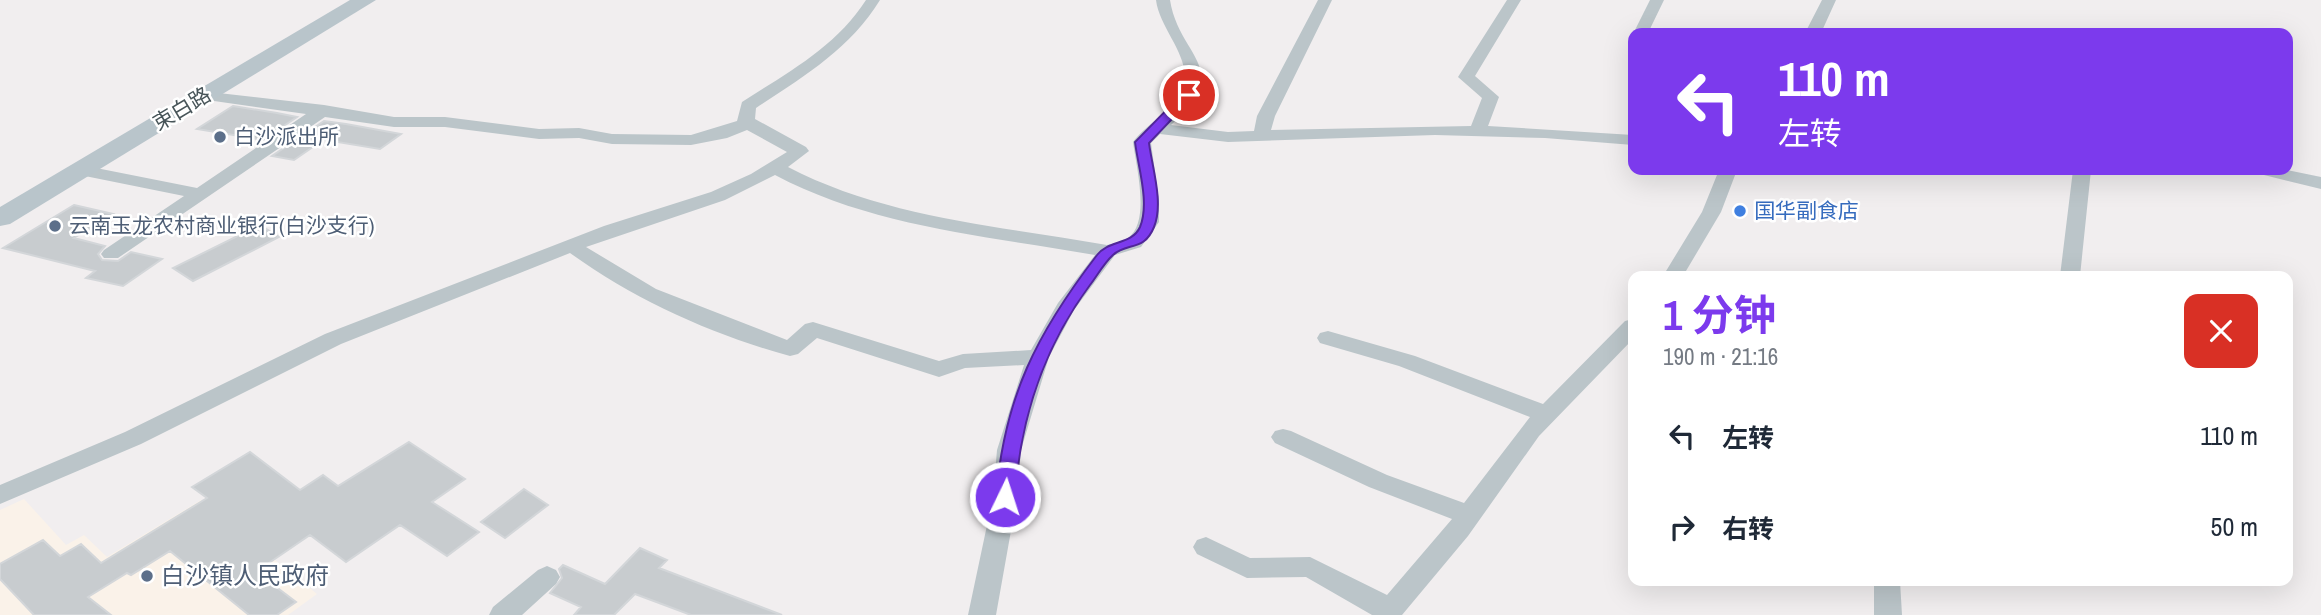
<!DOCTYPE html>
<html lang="zh">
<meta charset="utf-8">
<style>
body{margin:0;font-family:"Archivo Narrow","Noto Sans SC",sans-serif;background:#f2f2f3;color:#1f2937;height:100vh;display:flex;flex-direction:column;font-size:26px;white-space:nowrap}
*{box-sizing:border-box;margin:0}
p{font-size:23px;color:#747a83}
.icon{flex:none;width:38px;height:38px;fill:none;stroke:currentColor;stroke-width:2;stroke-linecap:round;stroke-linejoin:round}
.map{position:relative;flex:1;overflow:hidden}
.drawer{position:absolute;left:1628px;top:271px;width:665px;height:315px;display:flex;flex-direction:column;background:#fff;border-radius:14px;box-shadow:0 7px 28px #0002}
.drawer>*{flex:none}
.banner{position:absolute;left:1628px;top:28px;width:665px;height:147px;border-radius:14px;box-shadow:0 7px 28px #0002;background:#7c3aed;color:#fff;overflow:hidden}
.pin{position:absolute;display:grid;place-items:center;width:60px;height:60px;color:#fff;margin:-30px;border:4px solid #fff;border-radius:50%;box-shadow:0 2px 7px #0007}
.me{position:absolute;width:77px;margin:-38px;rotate:4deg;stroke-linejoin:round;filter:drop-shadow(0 0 5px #0008)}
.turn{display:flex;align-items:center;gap:24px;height:147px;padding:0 35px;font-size:32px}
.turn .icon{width:91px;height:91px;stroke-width:2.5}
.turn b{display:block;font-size:49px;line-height:60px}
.round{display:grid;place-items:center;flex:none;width:74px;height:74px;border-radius:14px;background:#f2f2f3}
.summary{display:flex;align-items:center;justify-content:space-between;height:119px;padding:0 35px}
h1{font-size:42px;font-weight:700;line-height:52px;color:#7c3aed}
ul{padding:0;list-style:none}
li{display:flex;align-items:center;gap:21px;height:91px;padding:0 35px}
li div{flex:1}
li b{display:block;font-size:26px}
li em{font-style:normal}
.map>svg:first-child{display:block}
.commercial{fill:#faf2e9}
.building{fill:#c8cccf;stroke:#d3d6d9;stroke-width:2}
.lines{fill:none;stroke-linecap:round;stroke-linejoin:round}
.street{fill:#bbc5c9;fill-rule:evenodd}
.secondary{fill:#b9c5cb;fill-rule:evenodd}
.route{fill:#7c3aed;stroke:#51269a;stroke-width:2}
.service-dot{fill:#5c6f8a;stroke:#fff;stroke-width:2.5}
.shop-dot{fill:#3f7fe0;stroke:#fff;stroke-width:2.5}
.labels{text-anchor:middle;stroke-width:5;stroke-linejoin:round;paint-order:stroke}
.street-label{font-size:21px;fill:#485559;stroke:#fff}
.service-label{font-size:21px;fill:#4e5e75;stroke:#fff;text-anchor:start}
.shop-label{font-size:21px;fill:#366cbe;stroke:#fff;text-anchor:start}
.near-service-label{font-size:24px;fill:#4e5e75;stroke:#fff;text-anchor:start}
</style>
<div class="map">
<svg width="2321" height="615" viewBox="0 0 2321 615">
<rect width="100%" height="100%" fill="#f1eeef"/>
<path class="commercial" d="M24,499L66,545L84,535L107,557L201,500L317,594L288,615H0V510Z"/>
<path class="building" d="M233,106L277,113L297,117L263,140L197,129Z
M324,121L346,124L401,134L380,149L325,140L339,129L294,160L272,156Z
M74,205L113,214L74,238L105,246L98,254L102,260L118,261L131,252L162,259L123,286L86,278L95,271L3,248Z
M260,225L279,237L193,281L173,268Z
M409,442L465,479L432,502L479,532L447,556L400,525L346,562L310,535L266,565L280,576L271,583L296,602L277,615H249L170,551L131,575L127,573L88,597L111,615H34L0,579V564L43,540L60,556L81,544L101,563L207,498L192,487L250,452L300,490L323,475L338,486Z
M524,489L548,505L505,538L481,522Z
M640,548L667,560L659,568L782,615H691L635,594L614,615H574L581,607L550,593L562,578L559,569L563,565L605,584Z"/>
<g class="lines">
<path class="street" d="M866,0H880C850,49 803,77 756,108L755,119L806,147L809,151L788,167C886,218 999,226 1107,245C1114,243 1123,242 1128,238C1151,222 1136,166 1133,142C1146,124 1168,115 1179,96C1199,62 1160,33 1156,0H1170C1179,58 1235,67 1171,125L1228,132L1254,131L1257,116L1318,0H1332L1275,116L1271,130L1471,126L1482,98L1458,77L1507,0H1521L1475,76L1499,97L1488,126L1633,135V145L1545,138L1435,135L1228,142L1160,134L1151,143L1159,201V222L1141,247L1115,255L1074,310L1049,357L1021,450L1017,497L996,615H968L993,497L997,450L1024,365L965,368L939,377L817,338L798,354L790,356C713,335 635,300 570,253L341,344L141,444L0,504V485L125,432L325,334L604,226L711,192L751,174L787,152L747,130L727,138L691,145L612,144L579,138L539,139L445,127H394L325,117L118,258H104L101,254L104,250L184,196L75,174L72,170L75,166L81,165L197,188L306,114L207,100L199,95L201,91L324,105L394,117H445L539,129L579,128L612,134L691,135L737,121L742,102C787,73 836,47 866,0ZM775,175C873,227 987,236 1095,255L1058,303L1031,350L963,354L939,361L813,322L805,324L787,340L656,289L586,247L725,200Z
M1650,0H1664L1648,33L1633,34Z
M1822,0H1836L1821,33H1805Z
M1719,170H1737L1721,212L1683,276H1663L1702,212Z
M2073,170H2091L2080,276H2060Z
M2257,170H2287L2321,177V189L2260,174Z
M1633,319V339L1539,436L1468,536L1402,615H1372L1306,577L1247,578L1197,554L1193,547L1197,540L1206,537L1250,558L1310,557L1387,595L1452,519L1369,487L1275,443L1271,437L1275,431L1283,429L1291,431L1387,475L1464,503L1530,417L1399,366L1320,343L1317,338L1320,333L1328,331L1415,356L1543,404L1625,321Z
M547,566L556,570L560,577L556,584L522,615H489L493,607L538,570Z
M1874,581H1900L1902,615H1874Z"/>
<path class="secondary" d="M350,0H376L10,224L0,226V207Z"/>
</g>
<path class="route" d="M1184,92L1195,95L1149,143C1152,167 1164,203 1154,227C1144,252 1127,242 1113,255C1104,263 1097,276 1090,285C1044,347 1020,420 1015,497L1012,502H999L996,497C1004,397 1037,333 1097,255C1108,240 1132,245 1140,227C1150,203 1138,167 1135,142Z"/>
<g class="service-dot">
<circle cx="220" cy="137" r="7"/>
<circle cx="55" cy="226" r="7"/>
<circle cx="147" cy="576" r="7"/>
</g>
<circle class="shop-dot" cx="1740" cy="211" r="7"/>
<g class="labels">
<g class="street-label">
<text transform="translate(182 109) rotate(-31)" y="7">束白路</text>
</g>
<g class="service-label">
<text x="234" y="144">白沙派出所</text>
<text x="69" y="233">云南玉龙农村商业银行(白沙支行)</text>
</g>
<g class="shop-label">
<text x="1754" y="218">国华副食店</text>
</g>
<g class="near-service-label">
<text x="161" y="584">白沙镇人民政府</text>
</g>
</g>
</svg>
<div class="pin" style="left:1189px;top:95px;background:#d93025"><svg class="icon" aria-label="arrive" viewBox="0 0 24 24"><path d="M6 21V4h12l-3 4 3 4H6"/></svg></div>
<svg class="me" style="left:1005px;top:497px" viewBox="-20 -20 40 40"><circle r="17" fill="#7c3aed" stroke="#fff" stroke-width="3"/><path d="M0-11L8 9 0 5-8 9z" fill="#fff"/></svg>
<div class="banner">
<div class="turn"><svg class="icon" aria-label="left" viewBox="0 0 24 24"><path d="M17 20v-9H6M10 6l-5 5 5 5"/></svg><div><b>110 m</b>左转</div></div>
</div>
<section class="drawer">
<div class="summary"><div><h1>1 分钟</h1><p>190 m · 21:16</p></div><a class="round" style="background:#d93025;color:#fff"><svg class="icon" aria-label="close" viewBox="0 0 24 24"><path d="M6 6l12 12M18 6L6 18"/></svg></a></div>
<ul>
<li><svg class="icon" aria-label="left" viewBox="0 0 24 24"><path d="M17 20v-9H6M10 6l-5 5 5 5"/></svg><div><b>左转</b></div><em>110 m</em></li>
<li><svg class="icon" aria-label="right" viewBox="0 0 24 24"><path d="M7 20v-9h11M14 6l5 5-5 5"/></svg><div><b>右转</b></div><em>50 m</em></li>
</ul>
</section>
</div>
